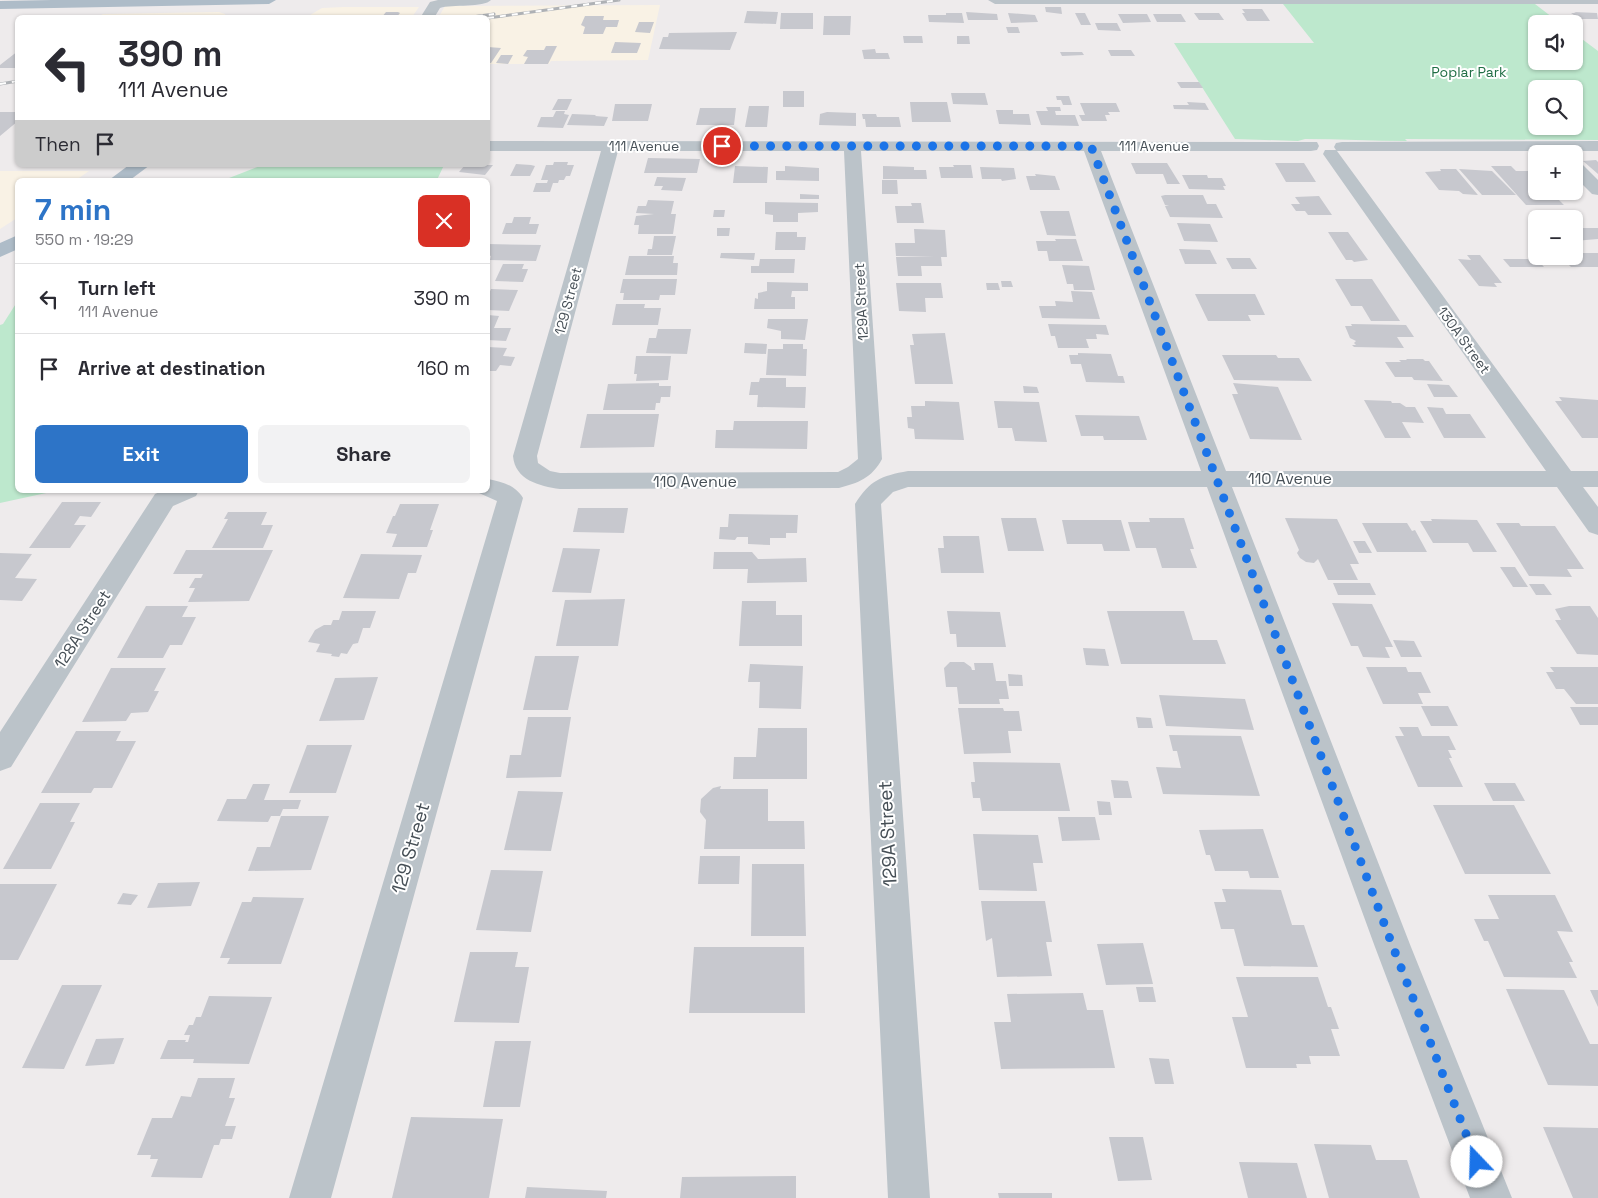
<!DOCTYPE html>
<meta charset="utf-8">
<style>
body{margin:0;font-family:"Space Grotesk",sans-serif;background:#f2f2f3;color:#2b2b33;height:100vh;display:flex;flex-direction:column;font-size:19px;white-space:nowrap}
*{box-sizing:border-box;margin:0}
p{font-size:16px;color:#7c7c81}
.icon{flex:none;width:28px;height:28px;fill:none;stroke:currentColor;stroke-width:2;stroke-linecap:round;stroke-linejoin:round}
.map{position:relative;flex:1;overflow:hidden}
.panel{position:absolute;left:15px;top:178px;width:475px;height:315px;display:flex;flex-direction:column;background:#fff;border-radius:8px;box-shadow:0 1px 4px #0004}
.panel>*{flex:none}
.guide{position:absolute;left:15px;top:15px;width:475px;height:152px;border-radius:8px;box-shadow:0 1px 4px #0004;background:#fff;color:#2b2b33;overflow:hidden}
.buttons{position:absolute;left:1528px;top:15px;display:grid;gap:10px}
.buttons a{display:grid;place-items:center;width:55px;height:55px;border-radius:8px;background:#fff;box-shadow:0 1px 4px #0004;font-size:25px}
.pin{position:absolute;display:grid;place-items:center;width:42px;height:42px;color:#fff;margin:-21px;border:2px solid #fff;border-radius:50%;box-shadow:0 1px 5px #0007}
.me{position:absolute;width:55px;margin:-28px;rotate:339deg;stroke-linejoin:round;filter:drop-shadow(0 0 4px #0008)}
.turn{display:flex;align-items:center;gap:18px;height:105px;padding:0 20px;font-size:22px}
.turn .icon{width:65px;height:65px;stroke-width:2.5}
.turn b{display:block;font-size:35px;line-height:42px}
.then{display:flex;align-items:center;height:48px;padding:0 20px;background:#0003;gap:10px;font-size:19px}
.round{display:grid;place-items:center;flex:none;width:52px;height:52px;border-radius:8px;background:#f2f2f3}
.summary{display:flex;align-items:center;justify-content:space-between;height:85px;padding:0 20px}
h1{font-size:30px;font-weight:800;line-height:38px;color:#2d74c7}
.action{display:flex;gap:10px;margin-top:auto;padding:10px 20px}
.action a{flex:1;height:58px;border-radius:8px;background:#2d74c7;color:#fff;font-size:20px;font-weight:800;line-height:58px;text-align:center}
.action a+a{background:#f2f2f3;color:#2b2b33}
ul{padding:0;list-style:none}
li{display:flex;align-items:center;gap:15px;height:70px;padding:0 20px;border-top:1px solid #e1e1e2}
li div{flex:1}
li b{display:block;font-size:19px}
li em{font-style:normal}
.map>svg:first-child{display:block}
.commercial{fill:#f9f2e5}
.green{fill:#bde8cd;fill-rule:evenodd}
.building{fill:#c7c8ce}
.lines{fill:none;stroke-linecap:round;stroke-linejoin:round}
.minor{fill:#bbc3c9;fill-rule:evenodd}
.major{fill:#aebcc8;fill-rule:evenodd}
.rail-casing{stroke:#aeb1b5;stroke-width:3}
.rail{stroke:#fff;stroke-width:2;stroke-dasharray:6;stroke-linecap:butt}
.route{stroke:#1a73e8;stroke-width:9;stroke-dasharray:0 16.2}
.labels{text-anchor:middle;stroke-width:4;stroke-linejoin:round;paint-order:stroke}
.far-park-label{font-size:14px;fill:#206e45;stroke:#fff}
.far-street-label{font-size:14px;fill:#464f56;stroke:#fff}
.street-label{font-size:16px;fill:#464f56;stroke:#fff}
.near-street-label{font-size:19px;fill:#464f56;stroke:#fff}
</style>
<div class="map">
<svg width="1598" height="1198" viewBox="0 0 1598 1198">
<rect width="100%" height="100%" fill="#eeebec"/>
<path class="commercial" d="M660,5L648,60L551,61L549,64H488V18H438L445,6Z
M343,7H419L412,17L305,18L322,8Z
M219,12L225,14L226,17H98L103,14Z
M0,171H89L76,180H18L17,218L0,229Z"/>
<path class="green" d="M1283,4H1535L1561,24H1536V61H1574V33L1598,51V140L1405,139L1407,141C1373,141 1339,139 1305,139L1298,141L1235,139L1174,43H1314ZM1536,89H1574V126H1536Z
M302,165H444L437,180H224L260,166Z
M17,302L18,490H60L0,503V325L3,324Z"/>
<path class="building" d="M1045,7H1061L1062,14L1046,12Z
M1242,9H1262L1270,21H1247L1242,13H1245Z
M747,11L778,12L776,24L744,23Z
M386,12H398L400,13L396,18H381Z
M966,12L997,14L998,20H968Z
M1574,12L1597,13L1598,19H1580L1571,13H1576Z
M781,13H813V29H780Z
M946,13H962L964,23L929,22L928,15H946Z
M1008,13L1035,15L1038,22L1011,23Z
M1075,13H1085L1091,25H1081Z
M1194,13H1219L1224,20H1199Z
M1118,14H1147L1151,22L1123,23Z
M1153,14H1181L1186,22H1157Z
M585,16H604L603,20H619L617,27H606L603,34H583L585,27L581,25Z
M824,16H851L850,35H823Z
M639,22H654L650,33L635,32Z
M1095,23H1117L1121,31L1098,30Z
M1006,27H1018L1020,33H1008Z
M737,32L730,50L659,49L663,37H668L669,33Z
M903,36H922L923,43H904Z
M957,36H969L970,44H957Z
M615,42L641,43L637,53H611Z
M546,46H557L548,64H524L528,57L523,56L527,50H544Z
M488,47L501,48L491,63H488Z
M875,49L876,53H888L890,59H864L862,50Z
M1108,50H1131L1135,56H1111Z
M18,51V68H0V65Z
M1060,52H1082L1084,55L1062,56Z
M501,55H513L508,64L496,63Z
M1177,82H1199L1203,88H1181Z
M783,91H804V107H783Z
M951,93H985L988,105L953,104Z
M1056,96H1069L1072,105H1063L1061,100H1057Z
M558,99H572L567,110H552Z
M910,102H947L951,122H912Z
M1187,102L1205,103L1209,110L1174,109L1173,105H1189Z
M1080,103H1116L1120,112H1108L1110,115H1105L1107,121H1082L1079,115H1085Z
M615,104H652L648,121H612Z
M749,106H769L767,127H745Z
M1046,107H1060L1061,111H1055L1056,115H1075L1079,126L1041,125L1036,111H1048Z
M700,108H736L734,125H696Z
M996,110H1013V114H1029L1031,125L999,124Z
M556,111H565L564,114L569,115L563,128L537,127L541,117H553Z
M0,112H18V121L0,136Z
M827,112L856,113V126L819,125L820,114Z
M572,114L596,115L595,116L608,117L604,126L567,125Z
M862,114H876L877,117H899L901,127H866L865,119H863Z
M648,158L700,159L697,173H644Z
M1596,160L1598,162V174L1583,161Z
M554,162H568L567,165H574L570,176H566L564,180H559L558,183H553L550,192H533L536,183H547L548,180H541L546,165H553Z
M1131,163H1167L1180,184H1167L1163,174H1136Z
M1275,163H1304L1316,182H1286Z
M516,164L531,165L535,166L530,176H510Z
M465,165H493L485,175L459,172Z
M953,165H971L973,178H941L939,167H954Z
M735,166L768,167L767,183H733Z
M785,166L819,168V181L776,180V171H785Z
M883,166L914,167V170H926L927,179H883Z
M1491,166H1511L1516,171H1531L1536,177V191H1550L1564,205H1526Z
M980,167L1014,168L1016,179L1002,181L1001,179H982Z
M1440,169H1456L1478,195L1463,194L1459,191L1439,190L1425,172L1441,171Z
M1459,169L1492,171L1516,195H1482Z
M1035,174L1055,176L1060,190H1030L1026,176H1036Z
M1182,175H1207L1208,178H1222L1226,186H1223L1225,190L1189,189Z
M657,177L686,178L682,191L661,190L663,186H654Z
M882,180H897L898,194H882Z
M800,194L819,195V199H800Z
M1165,195H1203L1207,204H1216L1223,218L1170,217L1165,206H1169L1165,205L1161,196Z
M1319,196L1332,215H1308L1305,211H1296L1291,204H1300L1295,197Z
M648,200L674,201L671,214H676L673,234H638L639,225H634L636,216L654,214L636,213L638,206H646Z
M765,202L818,203V212L798,213V222H773V215L765,214Z
M911,203H921L924,223H897L895,206H912Z
M714,210H725L724,217H713Z
M1040,211H1069L1076,236L1047,235Z
M514,217H531L529,224H539L536,234H502L506,223H512Z
M1177,223L1210,224L1218,242L1184,241Z
M717,228H730L729,236H717Z
M1574,228H1598V239L1574,241Z
M914,229L945,230L947,257H941L942,266H921L922,276H898L896,257H934L896,256L895,243H915Z
M776,232H797V237H806L805,250H775Z
M1328,232H1348L1368,260L1354,262L1352,260H1346Z
M654,236H676L672,255H647L648,249H652Z
M1055,239H1076L1083,261H1049L1047,251H1038L1036,241H1056Z
M488,244L541,245L536,261L490,260L491,256L488,255Z
M1179,249L1210,250L1217,264H1185Z
M721,253H755L754,260L720,258Z
M1574,253H1598V267H1571L1566,262H1556L1551,256H1574Z
M1467,255H1480L1502,283H1494L1497,287L1479,286L1458,259L1471,260Z
M629,256H674L673,263H678L677,275H625Z
M1226,258H1250L1257,269H1232Z
M1539,258L1549,259L1555,265H1544Z
M760,259H795L794,273H751V266H759Z
M1503,259H1537L1544,267H1510Z
M503,264H524L522,269H528L523,282L495,281Z
M1062,265L1089,266L1095,290H1074L1073,284H1067Z
M623,279H677L675,295H660L659,300H623L624,293H620Z
M1335,279H1372L1400,321H1371L1362,306H1351Z
M1001,281H1011L1013,287H1002Z
M767,282L808,283V291H792L791,297H795V309H754L755,298L758,299V293L767,291Z
M896,283H941L943,298H925L926,312L899,311Z
M986,283H998L1000,290H987Z
M491,289L518,290L509,311L488,310V296Z
M1071,291L1092,292L1100,319L1042,318L1039,306H1056L1055,301L1073,302Z
M1195,294H1255L1265,315H1248L1251,321H1208Z
M616,304H645L644,308H661L658,325H612Z
M488,315L499,316L494,328H511L506,341L488,340Z
M768,319H808L805,340L781,339V331L767,328Z
M1048,324L1106,325L1109,335L1096,334L1097,339H1086L1089,348H1058L1055,336H1051Z
M1351,324L1406,325L1414,337H1397L1404,348L1354,347L1352,345H1356L1354,343L1356,341L1350,338L1345,326H1352Z
M658,329H691L687,354L646,353L649,338H656Z
M945,333L953,384H915L910,345H914L912,334Z
M745,343L767,344L766,354L744,353Z
M783,344H803V349H807L806,376L766,375L768,349H783Z
M488,347L507,348L503,356L515,357L511,366L500,365L496,371H488Z
M1078,353L1111,354L1118,376H1123L1125,383L1086,382L1081,364H1071L1069,355H1078Z
M1222,355H1276L1278,358H1299L1312,381L1234,380Z
M636,356H671L668,380L636,381L637,374H634Z
M1406,359H1423L1425,361H1429L1443,381L1414,380L1412,377H1395L1385,362H1401L1399,360H1407Z
M760,378H786V387H806L805,408L757,407L758,395H749L751,382H759Z
M659,383V386H671L670,397H661L660,403H656L655,410H603L608,384Z
M1233,383L1278,387L1302,440L1250,439L1232,394H1238Z
M1427,384L1449,385L1458,397H1434Z
M1023,386L1037,387L1039,393H1024Z
M1559,397L1598,400V438H1582L1555,401H1562Z
M1364,400L1391,401L1392,403H1400L1406,407H1415L1424,423L1402,422L1411,438H1385Z
M925,401L959,402L964,440L915,439L914,429L908,428L907,417H912L911,406H925Z
M994,401L1039,402L1047,442L1015,441L1012,428H998Z
M1427,407L1443,408L1446,414H1470L1486,438H1444Z
M587,414H659L654,447L580,448Z
M1075,415L1139,416L1147,440H1104L1103,436H1081Z
M734,421H808L807,449L715,448L716,430H733Z
M62,502H101L91,517L80,516L74,525H86L70,548H29Z
M400,504H439L430,530H433L427,547H392L397,534L386,533L393,516H395Z
M578,508H628L624,533L573,532Z
M228,512H267L261,525H273L263,548H212L228,519H224Z
M729,514L798,515L797,533H786V538H770V545L748,544V537H737L735,540L719,539L720,527H728Z
M1001,518H1036L1044,551H1008Z
M1149,518H1184L1194,549H1190L1197,568H1162L1156,548H1136L1128,522H1150Z
M1285,518L1337,519L1359,564H1350L1358,580H1328L1318,559L1314,563L1306,562L1300,558L1297,553L1299,550Z
M1431,519L1477,520L1497,552H1473L1468,543H1433L1420,521H1432Z
M1062,520H1121L1130,551H1104L1102,544H1067Z
M1362,523H1407L1412,531L1415,530L1427,552H1377Z
M1496,523H1519L1521,526H1555L1584,569H1567L1572,577L1529,576Z
M943,536H979L984,573H941L938,548H944Z
M1353,541H1365L1372,553H1359Z
M563,548L600,549L591,593L552,592Z
M186,550H273L249,601L188,602L195,588H189L195,578H201L203,574H173Z
M714,552H752L758,559L806,558L807,582L747,583L748,569H713Z
M0,553L32,554L15,578L37,579L22,601L0,600Z
M361,554L422,555L416,573H408L399,599L343,598Z
M1500,567H1515L1528,587H1513Z
M1333,583H1370L1376,595H1338Z
M1529,584H1544L1552,595H1536Z
M625,599L618,646H556L565,600Z
M742,601H776V615H802V646H739Z
M1332,603L1372,604L1393,647H1385L1390,658L1363,657L1358,646H1351Z
M146,606H188L182,617H196L182,645H170L163,658H117Z
M1569,606H1590L1598,618V655L1577,654L1555,620H1561L1555,609Z
M342,611H376L370,628H363L358,643L353,644L347,654L341,653L339,657L331,656L332,654L316,652L320,644L308,642L315,630L324,625H331L333,620H339Z
M947,611L1000,612L1006,647H957L956,634H950Z
M1107,611H1184L1193,640H1217L1226,664H1121Z
M1393,640L1414,641L1422,657H1401Z
M1083,648L1105,649L1109,666L1086,665Z
M535,656H579L568,710H523Z
M950,662H964L971,667L972,670H975L974,663H993L996,681H1006L1009,699H999L1000,704H959L957,687H946L944,668Z
M750,664L803,666L801,709L759,708L760,682H748Z
M1366,667H1406L1408,672H1421L1431,693H1418L1423,704H1383Z
M1550,667H1598V704H1576L1564,689H1556L1546,672H1554Z
M111,668H166L154,691H159L148,712L131,713L126,721L82,722Z
M1008,674L1022,675L1023,686H1009Z
M378,677L364,720L319,721L335,678Z
M1159,695L1245,699L1254,730L1166,726Z
M1421,706H1448L1458,726H1431Z
M1570,707H1598V725H1580Z
M958,708H1003L1004,711H1019L1022,731H1008L1011,753L964,754Z
M528,717H571L561,777L506,778L510,755H521Z
M1136,717L1151,718L1153,728H1138Z
M1399,727H1418L1422,736H1449L1456,750H1448L1452,758H1449L1463,787H1418L1395,736H1404Z
M758,728H807V779H733L734,757H756Z
M76,731H121L116,741H136L112,788H94L91,793H41Z
M1169,735L1241,736L1260,796L1163,794L1156,767L1181,768L1177,751H1173Z
M307,745H352L336,793H289Z
M973,762L1060,763L1070,811H982L980,798H973L971,782H975Z
M1111,780L1128,781L1132,798H1114Z
M1484,783H1515L1525,801H1493Z
M253,784H270L264,800H301L298,809H283L280,816H271L268,822L217,821L227,799H246Z
M721,786L720,789H768V821H804L805,849H704L706,820L700,812L701,799L713,788Z
M518,791L563,792L551,851L504,850Z
M1097,801L1110,802L1112,815H1099Z
M40,803H80L70,822H75L51,869H3Z
M1433,805H1514L1551,874H1465Z
M281,816H329L311,870L248,871L257,847H270Z
M1058,817H1095L1100,840L1062,841Z
M1263,829L1279,878H1250L1248,871H1215L1210,855H1206L1199,830Z
M973,834L1038,835L1043,863H1033L1037,891L979,890Z
M700,856H740L739,884H698Z
M752,864H804L806,936H751Z
M491,870L543,871L531,932L476,930Z
M200,882L191,906L147,908L158,883Z
M0,884H57L18,960H0Z
M1222,889L1281,890L1292,925H1304L1318,967L1244,966L1234,929H1221L1214,902H1226Z
M123,893L138,895L131,905L117,904Z
M1488,895H1555L1573,932L1557,931L1573,962H1569L1577,978L1504,977L1488,941H1484L1474,919H1499Z
M253,897L304,898L281,964H227L230,958H220L242,902H251Z
M981,901H1045L1052,942H1046L1052,976L997,977L992,938L986,941Z
M1143,943L1153,984L1106,985L1097,944Z
M694,947H804L805,1013H689Z
M470,952H518L515,967H529L519,1023L454,1022Z
M1236,977H1318L1328,1007H1331L1339,1029H1331L1340,1056H1309L1311,1064H1296L1297,1068H1246L1232,1017H1248Z
M62,985H102L64,1069L22,1068Z
M1136,987H1153L1156,1002H1139Z
M1506,989L1564,990L1590,1044H1598V1086L1548,1085Z
M1590,990H1598V1007Z
M1083,993L1087,1010H1103L1115,1068L1001,1069L994,1022H1011L1007,994Z
M209,996L272,997L249,1064L193,1063L194,1059H160L168,1040H186L185,1042H188L190,1035H184L189,1025H193L196,1017H201Z
M124,1038L114,1064L85,1066L96,1039Z
M495,1041H531L520,1107H483Z
M1149,1058L1169,1059L1174,1084H1155Z
M198,1078H235L229,1098H235L225,1126H236L232,1139H221L219,1145H214L202,1178L151,1177L158,1159H150L151,1155H137L152,1118H172L181,1096L191,1097Z
M411,1117L503,1119L489,1198H392Z
M1543,1127L1598,1128V1198H1573Z
M1109,1137H1143L1152,1180L1118,1181Z
M1314,1144L1371,1145L1376,1160H1407L1420,1198H1329Z
M1239,1162L1297,1163L1307,1198H1248Z
M796,1176V1198H680L682,1177Z
M527,1187L607,1191L606,1198H525Z
M998,1193H1052V1198H999Z"/>
<g class="lines">
<path class="minor" d="M438,0H491C484,8 452,4 440,8L434,18H420L430,2Z
M988,0H1598V4H995Z
M488,141L1317,142L1319,146L1317,150L1311,151H1101L1226,471H1546L1323,154L1325,150H1336L1334,147L1336,143L1342,142L1598,141V151H1337L1571,471H1598V487H1583L1598,507V535L1589,532L1557,487H1232L1411,947L1512,1198H1470L1375,947L1207,487H908L893,492L881,504L930,1198H888L855,504C870,480 881,476 908,471H1201L1084,151H861L882,459C872,478 858,483 839,488L560,489C539,486 515,480 513,456L601,151H488ZM618,151H844L858,459L848,467L838,472L560,473L550,471L538,463L537,456Z
M1574,161L1580,162L1598,180V195L1592,194L1574,176Z
M488,479C502,482 515,485 523,498L331,1198H289L497,501L479,493L477,490H488Z
M164,490H199L196,496L173,506L11,767L0,771V732L155,494Z"/>
<path class="major" d="M52,0H276L269,4L0,9V1Z
M129,165H150L130,180H109Z
M18,235V249L0,257V243Z"/>
<defs>
<path id="rail" d="M465,18L494,14
M488,18L619,0
M0,84L18,81"/>
</defs>
<use href="#rail" class="rail-casing"/>
<use href="#rail" class="rail"/>
</g>
<g class="lines">
<path class="route" d="M722,146H1091L1393,947L1477,1162"/>
</g>
<g class="labels">
<g class="far-park-label">
<text x="1469" y="77">Poplar Park</text>
</g>
<g class="far-street-label">
<text x="644" y="151">111 Avenue</text>
<text x="1154" y="151">111 Avenue</text>
<text transform="translate(568 301) rotate(-75)" y="5">129 Street</text>
<text transform="translate(861 302) rotate(-93)" y="5">129A Street</text>
<text transform="translate(1464 340) rotate(54)" y="5">130A Street</text>
</g>
<g class="street-label">
<text x="1290" y="484">110 Avenue</text>
<text x="695" y="487">110 Avenue</text>
<text transform="translate(82 629) rotate(-57)" y="6">128A Street</text>
</g>
<g class="near-street-label">
<text transform="translate(887 834) rotate(-93)" y="7">129A Street</text>
<text transform="translate(410 848) rotate(-74)" y="7">129 Street</text>
</g>
</g>
</svg>
<div class="buttons">
<a><svg class="icon" aria-label="sound" viewBox="0 0 24 24"><path d="M4 9h4l5-4v14l-5-4H4zM17 9q2 3 0 6"/></svg></a>
<a><svg class="icon" aria-label="search" viewBox="0 0 24 24"><circle cx="10" cy="10" r="6"/><path d="M15 15l6 6"/></svg></a>
<a>+</a>
<a>−</a>
</div>
<div class="pin" style="left:722px;top:146px;background:#d93025"><svg class="icon" aria-label="arrive" viewBox="0 0 24 24"><path d="M6 21V4h12l-3 4 3 4H6"/></svg></div>
<svg class="me" style="left:1477px;top:1162px" viewBox="-20 -20 40 40"><circle r="19" fill="#fff"/><path d="M0-13L10 11 0 6-10 11z" fill="#1a73e8"/></svg>
<div class="guide">
<div class="turn"><svg class="icon" aria-label="left" viewBox="0 0 24 24"><path d="M17 20v-9H6M10 6l-5 5 5 5"/></svg><div><b>390 m</b>111 Avenue</div></div>
<div class="then">Then<svg class="icon" aria-label="arrive" viewBox="0 0 24 24"><path d="M6 21V4h12l-3 4 3 4H6"/></svg></div>
</div>
<section class="panel">
<div class="summary"><div><h1>7 min</h1><p>550 m · 19:29</p></div><a class="round" style="background:#d93025;color:#fff"><svg class="icon" aria-label="close" viewBox="0 0 24 24"><path d="M6 6l12 12M18 6L6 18"/></svg></a></div>
<ul>
<li><svg class="icon" aria-label="left" viewBox="0 0 24 24"><path d="M17 20v-9H6M10 6l-5 5 5 5"/></svg><div><b>Turn left</b><p>111 Avenue</p></div><em>390 m</em></li>
<li><svg class="icon" aria-label="arrive" viewBox="0 0 24 24"><path d="M6 21V4h12l-3 4 3 4H6"/></svg><div><b>Arrive at destination</b></div><em>160 m</em></li>
</ul>
<div class="action"><a>Exit</a><a>Share</a></div>
</section>
</div>
